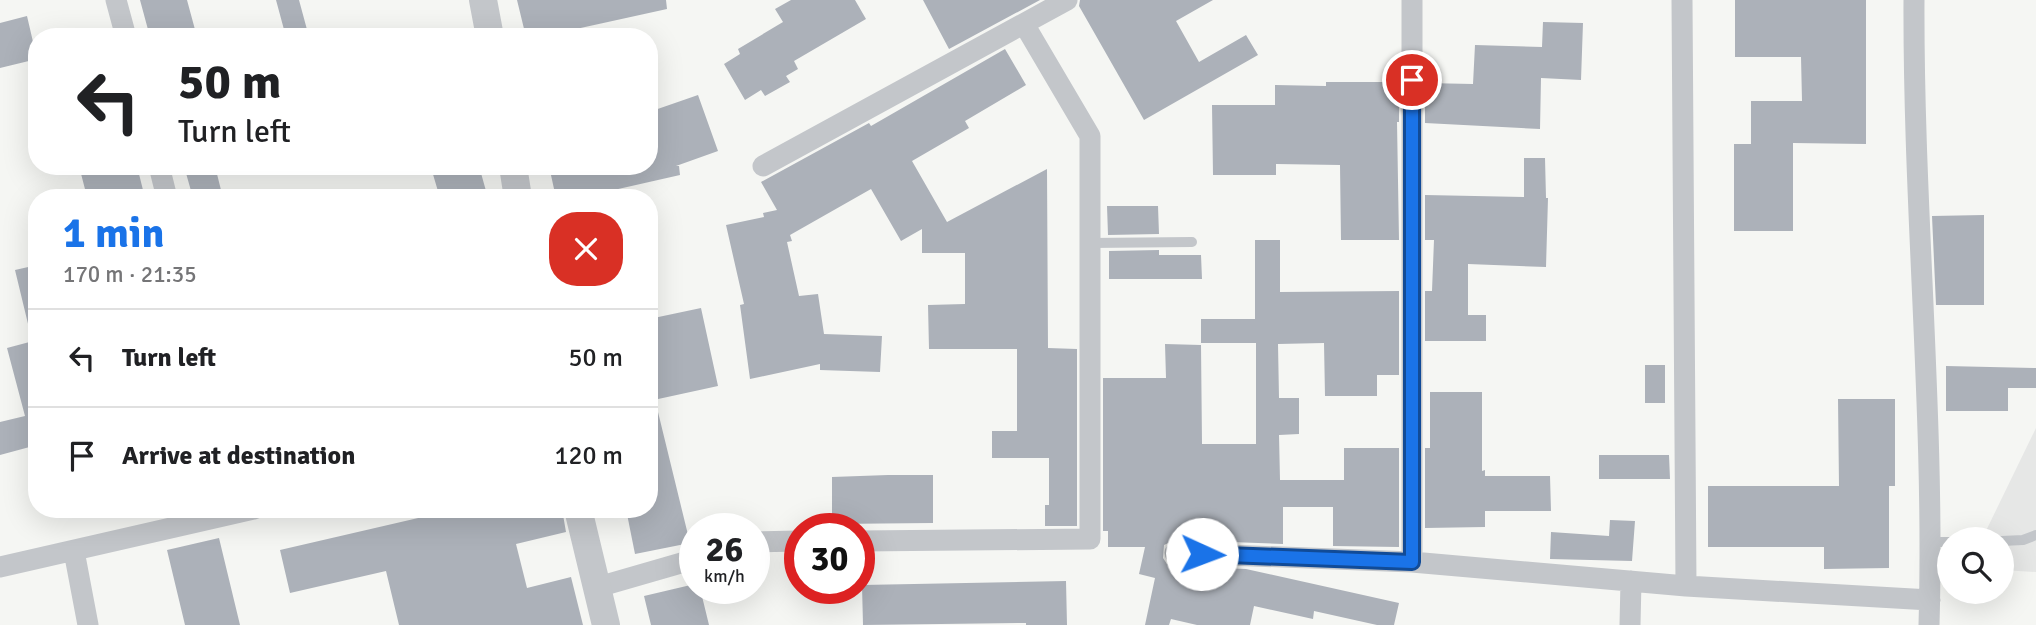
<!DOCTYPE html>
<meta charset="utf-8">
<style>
body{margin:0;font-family:Signika,sans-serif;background:#f2f2f2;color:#202124;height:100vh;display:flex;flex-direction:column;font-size:26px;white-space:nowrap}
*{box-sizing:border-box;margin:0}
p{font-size:23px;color:#757577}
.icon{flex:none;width:38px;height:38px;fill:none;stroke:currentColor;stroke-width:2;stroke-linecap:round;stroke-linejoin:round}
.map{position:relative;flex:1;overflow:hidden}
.details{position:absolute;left:28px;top:189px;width:630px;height:329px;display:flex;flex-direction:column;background:#fff;border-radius:28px;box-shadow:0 7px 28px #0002}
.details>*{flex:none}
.top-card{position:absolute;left:28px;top:28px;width:630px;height:147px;border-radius:28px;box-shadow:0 7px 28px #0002;background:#fff;color:#202124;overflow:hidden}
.fabs{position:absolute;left:1937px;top:527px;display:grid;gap:14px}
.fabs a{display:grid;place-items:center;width:77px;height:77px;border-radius:50%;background:#fff;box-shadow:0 7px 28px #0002;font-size:35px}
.speed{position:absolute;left:679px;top:513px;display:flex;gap:14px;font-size:35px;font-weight:700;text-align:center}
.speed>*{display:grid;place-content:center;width:91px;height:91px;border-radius:50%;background:#fff;box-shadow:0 7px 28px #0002;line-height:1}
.speed small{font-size:18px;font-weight:400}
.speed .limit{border:10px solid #d22;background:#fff;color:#111}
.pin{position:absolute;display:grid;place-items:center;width:60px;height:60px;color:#fff;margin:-30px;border:4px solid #fff;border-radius:50%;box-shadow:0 2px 7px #0007}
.me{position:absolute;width:77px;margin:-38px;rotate:92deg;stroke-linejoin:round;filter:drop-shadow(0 0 5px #0008)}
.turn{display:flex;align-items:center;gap:24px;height:147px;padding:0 35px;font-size:32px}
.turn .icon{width:91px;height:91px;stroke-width:2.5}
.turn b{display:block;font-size:49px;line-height:60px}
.round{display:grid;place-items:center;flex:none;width:74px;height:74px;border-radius:28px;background:#f2f2f2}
.overview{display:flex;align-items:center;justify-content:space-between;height:119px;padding:0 35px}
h1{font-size:42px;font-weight:800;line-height:52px;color:#1a73e8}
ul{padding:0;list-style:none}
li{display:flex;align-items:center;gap:21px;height:98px;padding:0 35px;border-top:2px solid #e0e0e0}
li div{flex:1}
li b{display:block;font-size:26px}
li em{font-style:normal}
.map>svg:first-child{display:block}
.built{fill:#e6e7e6}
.building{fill:#acb1b9}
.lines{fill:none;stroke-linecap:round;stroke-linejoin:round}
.service{stroke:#c3c6ca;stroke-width:10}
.minor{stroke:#c3c6ca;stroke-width:21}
.tertiary{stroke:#c3c6ca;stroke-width:28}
.route-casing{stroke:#114b97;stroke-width:18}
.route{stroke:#1a73e8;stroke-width:12}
</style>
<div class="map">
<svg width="2036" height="625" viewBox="0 0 2036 625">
<rect width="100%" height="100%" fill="#f5f6f3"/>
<path class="built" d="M2036,428V572L2002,570V539H1982Z"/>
<path class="building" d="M140,0H187L197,37H150Z
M276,0H299L309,37H286Z
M517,0H666L667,9L576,29L578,37H526Z
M791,0H855L866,19L794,61L798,69L786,76L790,82L765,96L761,90L745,100L724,64L740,54L738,49L783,22L775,9Z
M923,0H1040L949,49Z
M1080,0H1213L1176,21L1199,62L1246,35L1258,55L1144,120L1079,6Z
M1735,0H1866V144L1793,143V231H1734V144H1751V101H1802L1801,57H1735Z
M27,16L37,59L0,68V23Z
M1543,22L1583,23L1581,80L1541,78L1540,129L1425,123V83L1473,84L1475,45L1542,47Z
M1005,49L1026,85L965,121L969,128L912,161L947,222L1047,169L1048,348L1077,349V526H1045V505H1049V458H992V431H1017V349H929L928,305L965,304V253H922V229L901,241L871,189L790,235L792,241L787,242L799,296L818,294L824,334L882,336L880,372L820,370V364L750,379L740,305L744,304L726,225L764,217L763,213L777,210L761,182L869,123L871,126Z
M1326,82H1399V122H1397L1399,240H1341L1340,165L1276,164V175H1213L1212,105H1275V85L1326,86Z
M698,95L718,151L676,166H679L680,175L605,192L607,198H556L549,166H592L593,172L619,166H649V112Z
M1524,158H1545L1546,198H1548L1546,267L1468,264V315H1486V341H1425V291H1432L1434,240H1425V195L1524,197Z
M79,166H137L145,198H104L102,189L86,193Z
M184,166H215L223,198H193Z
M447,166H479L488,198H440L432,171Z
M1107,206H1158L1159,234L1108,235Z
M1984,215V305H1936L1932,216Z
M1255,240H1280V292L1399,291V375H1377V396H1325L1324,343L1278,344L1279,398H1299V434L1279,435L1280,480H1344V448H1399V547L1333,546V507H1283V544L1175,540L1164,545L1163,558L1167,564L1174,566L1246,569L1399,603L1394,625H1377L1314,611L1313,619L1254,606L1250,625H1197L1171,619L1169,625H1145L1155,578L1139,574L1145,547H1108V531H1103V378H1166L1165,344L1201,345L1202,444H1256V343H1201V319H1255Z
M1159,250V255H1201L1202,279H1109V251Z
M37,265V327L29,328L15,270Z
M701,308L718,386L649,401V319Z
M37,340V445L0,455V422L25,416L7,348Z
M1645,365H1665V403H1645Z
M1946,366L2036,368V388H2008V411H1946Z
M1430,392H1482V471L1485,470V476H1550L1551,511H1485V527L1425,528V448H1430Z
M1838,399H1895V486H1889V568L1824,569V547H1708V486H1839Z
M658,412L690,543L635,554L626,509H649V413Z
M1599,455H1669L1670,479H1599Z
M888,475H933V523L832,524V477Z
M457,509H562L566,532L516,544L527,588L571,577L583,625H399L386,571L290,593L280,550Z
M1610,520L1635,521L1632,561L1550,559L1551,532L1609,536Z
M219,538L240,625H185L167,550Z
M1066,581L1067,625H1026V623L863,625L862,585Z
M695,584V588H700L709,625H651L644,596Z"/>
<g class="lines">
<path class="service" d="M1090,243L1192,242
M2002,541L2023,540L2036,535
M1930,542H1950"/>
<path class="minor" d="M116,0L126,37
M1682,0L1686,586
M1914,0C1913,208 1935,417 1929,625
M159,166L167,198
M763,166L1067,0
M859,541L1090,539V136L1024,24
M754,542L800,541
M74,551L88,625
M1175,553L1412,562L1686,586L1930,600
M1412,562V0
M0,567L254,509
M598,587L695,559
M1630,625L1631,581"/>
<path class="tertiary" d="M483,0L490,37
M513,166L518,198
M578,509L606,625"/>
</g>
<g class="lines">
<defs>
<path id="route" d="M1202,554L1412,562V80"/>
</defs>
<use href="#route" class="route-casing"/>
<use href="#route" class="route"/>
</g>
</svg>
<div class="fabs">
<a><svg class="icon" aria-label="search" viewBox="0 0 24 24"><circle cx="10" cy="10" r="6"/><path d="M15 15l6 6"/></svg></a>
</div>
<div class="speed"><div>26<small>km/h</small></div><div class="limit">30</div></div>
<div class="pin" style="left:1412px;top:80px;background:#d93025"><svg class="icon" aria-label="arrive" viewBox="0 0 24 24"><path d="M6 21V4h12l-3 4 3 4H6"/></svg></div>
<svg class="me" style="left:1202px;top:554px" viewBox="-20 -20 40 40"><circle r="19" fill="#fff"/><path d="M0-13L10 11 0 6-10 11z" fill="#1a73e8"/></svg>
<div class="top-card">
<div class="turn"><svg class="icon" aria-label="left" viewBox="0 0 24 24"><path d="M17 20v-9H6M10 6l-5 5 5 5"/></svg><div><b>50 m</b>Turn left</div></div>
</div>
<section class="details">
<div class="overview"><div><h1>1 min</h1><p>170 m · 21:35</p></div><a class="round" style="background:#d93025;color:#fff"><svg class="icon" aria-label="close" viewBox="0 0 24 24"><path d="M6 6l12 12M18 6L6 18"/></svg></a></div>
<ul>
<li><svg class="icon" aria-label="left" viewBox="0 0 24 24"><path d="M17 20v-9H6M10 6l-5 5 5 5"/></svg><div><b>Turn left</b></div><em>50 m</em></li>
<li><svg class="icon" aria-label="arrive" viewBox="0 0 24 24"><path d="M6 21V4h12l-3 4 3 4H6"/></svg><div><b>Arrive at destination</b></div><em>120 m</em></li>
</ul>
</section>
</div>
